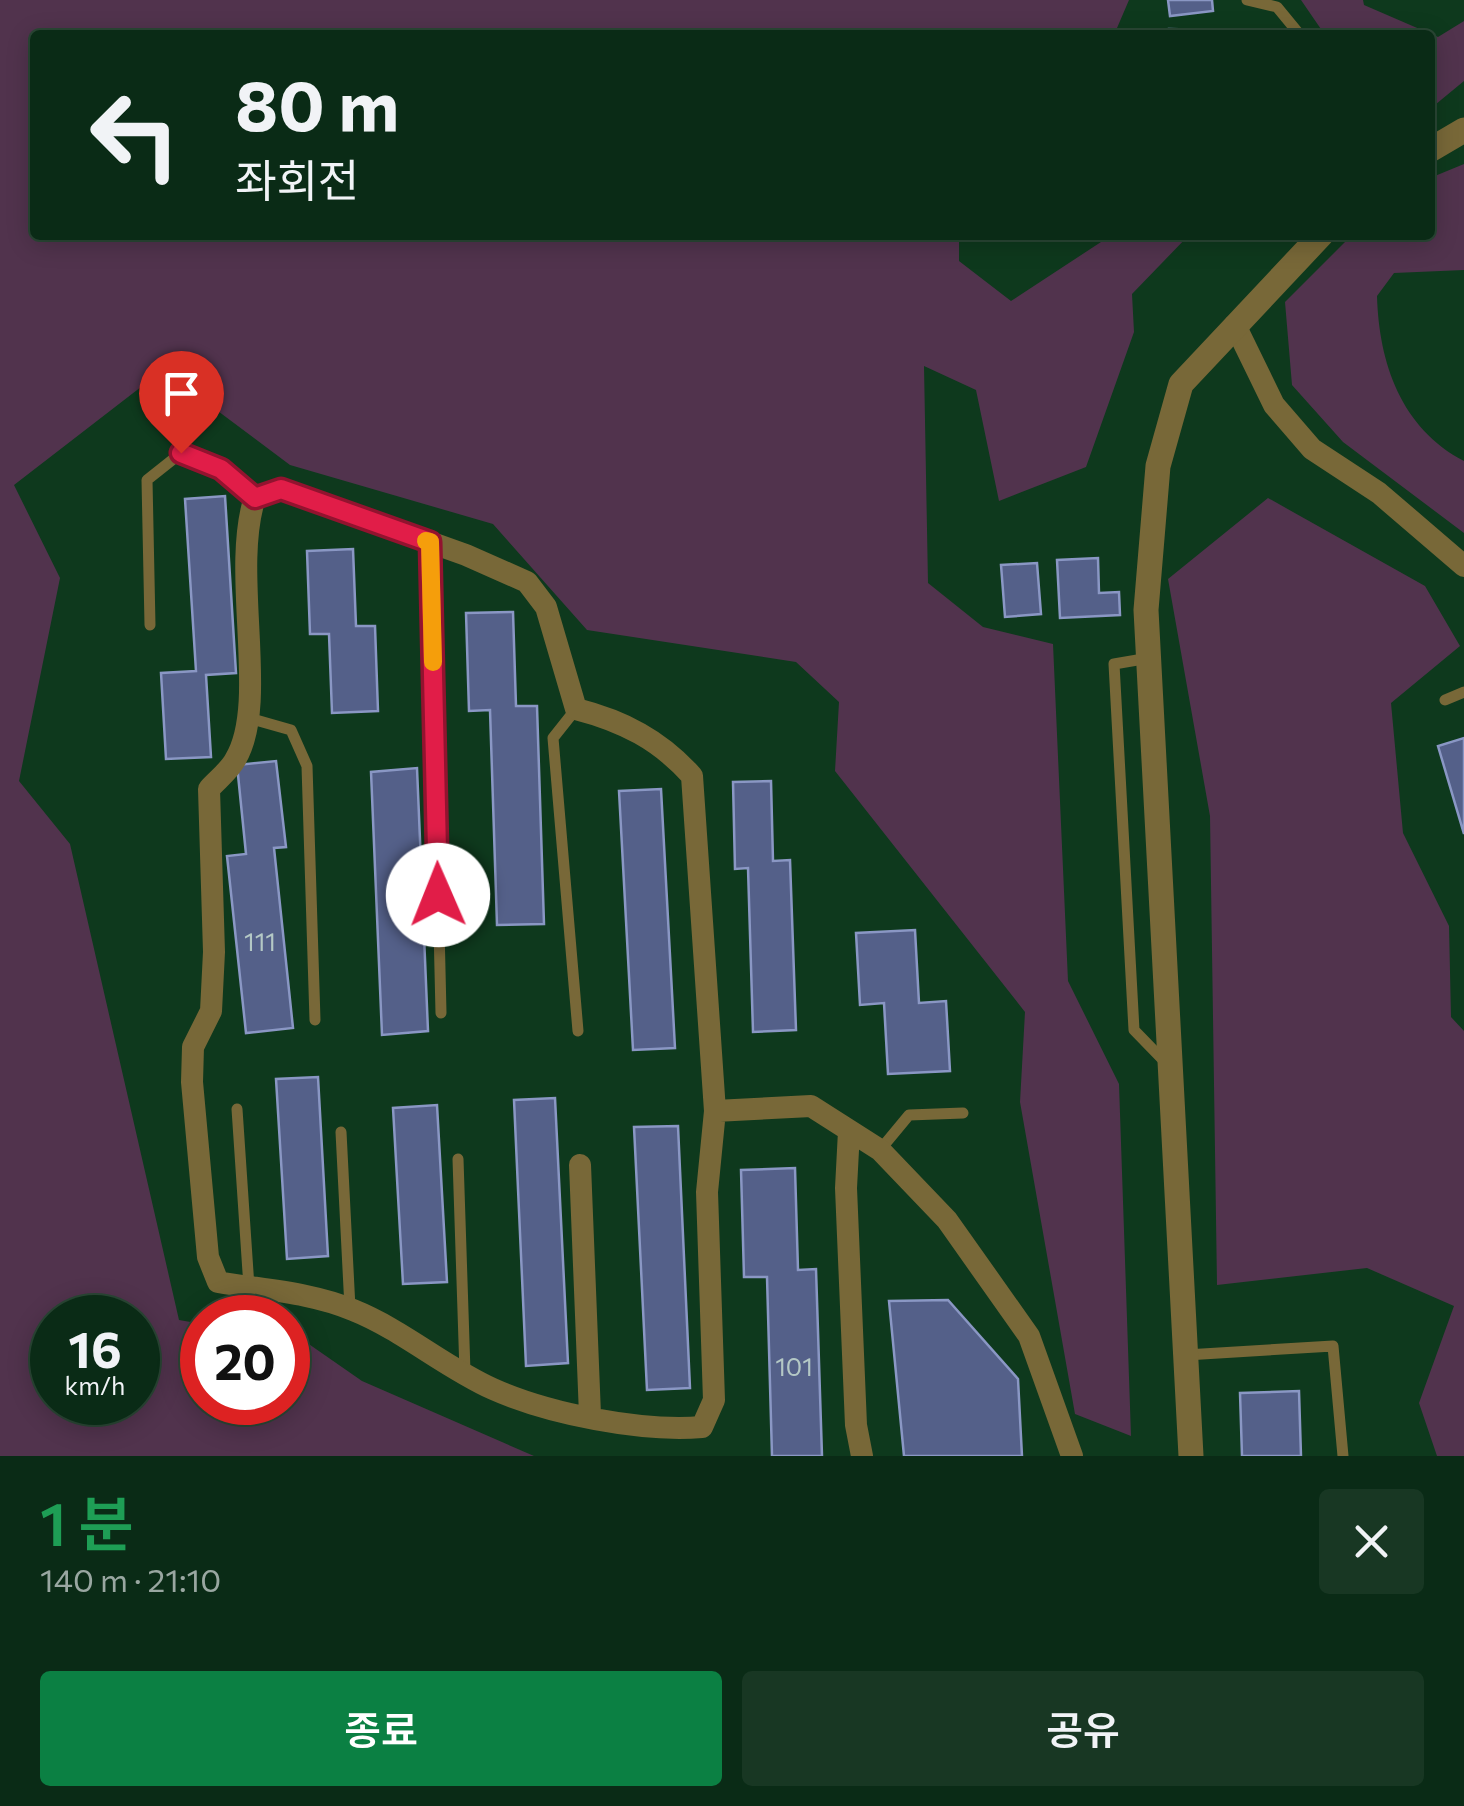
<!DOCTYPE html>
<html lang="ko">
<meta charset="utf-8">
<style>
body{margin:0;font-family:Commissioner,"Noto Sans KR",sans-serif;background:#183723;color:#f1f3f6;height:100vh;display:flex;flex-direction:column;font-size:38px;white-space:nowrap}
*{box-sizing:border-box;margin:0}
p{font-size:32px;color:#99a7a1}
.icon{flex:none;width:55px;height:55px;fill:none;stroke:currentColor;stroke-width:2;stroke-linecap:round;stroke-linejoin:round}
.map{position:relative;height:1456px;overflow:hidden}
.side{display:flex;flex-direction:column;background:#0a2b16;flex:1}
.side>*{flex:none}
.banner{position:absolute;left:30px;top:30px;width:1405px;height:210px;border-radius:10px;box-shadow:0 5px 25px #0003,0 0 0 2px #2a4735;background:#0a2b16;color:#f1f3f6;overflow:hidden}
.speed{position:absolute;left:30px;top:1295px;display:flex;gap:20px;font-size:50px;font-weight:700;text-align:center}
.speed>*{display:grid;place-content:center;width:130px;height:130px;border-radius:50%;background:#0a2b16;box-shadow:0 5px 25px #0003,0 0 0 2px #2a4735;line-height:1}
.speed small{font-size:25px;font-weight:400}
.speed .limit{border:15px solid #d22;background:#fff;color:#111}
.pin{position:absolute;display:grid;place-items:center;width:85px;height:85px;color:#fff;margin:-102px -42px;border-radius:50% 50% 50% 0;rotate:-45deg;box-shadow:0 0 10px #0007}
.pin .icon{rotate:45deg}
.me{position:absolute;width:110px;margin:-55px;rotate:359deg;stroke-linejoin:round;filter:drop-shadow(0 0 8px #0008)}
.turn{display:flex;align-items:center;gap:35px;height:210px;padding:0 40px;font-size:45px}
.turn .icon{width:130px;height:130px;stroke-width:2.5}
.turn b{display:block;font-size:70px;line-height:85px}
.round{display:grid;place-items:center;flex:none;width:105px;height:105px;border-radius:10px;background:#183723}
.headline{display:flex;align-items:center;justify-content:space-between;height:170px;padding:0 40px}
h1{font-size:60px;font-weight:600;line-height:75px;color:#1e9e55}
.button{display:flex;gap:20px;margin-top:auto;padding:20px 40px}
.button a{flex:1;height:115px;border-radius:10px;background:#0b8043;color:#fff;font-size:40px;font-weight:600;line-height:115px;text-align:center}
.button a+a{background:#183723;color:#f1f3f6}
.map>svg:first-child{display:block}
.green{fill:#51334d;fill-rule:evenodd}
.building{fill:#546089;stroke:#8a97c4;stroke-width:2.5}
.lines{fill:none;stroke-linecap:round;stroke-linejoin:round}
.service{stroke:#786838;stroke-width:11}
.minor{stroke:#786838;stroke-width:22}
.tertiary{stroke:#786838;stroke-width:25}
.route-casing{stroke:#92132f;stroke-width:25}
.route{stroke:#e11d48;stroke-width:18}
.slow{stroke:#f59e0b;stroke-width:18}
.labels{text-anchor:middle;stroke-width:10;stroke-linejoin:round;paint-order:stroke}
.number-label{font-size:25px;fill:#b4c8c5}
</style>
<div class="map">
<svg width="1464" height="1456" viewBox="0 0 1464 1456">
<rect width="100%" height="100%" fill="#0e391d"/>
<path class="green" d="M0,0H1129L1114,35H35V235H959V261L1011,301L1101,242L1133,235H1189L1132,294L1134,332L1086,467L999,501L976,390L924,366L928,583L983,627L1053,644L1068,981L1119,1084L1131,1436L1075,1414L1020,1102L1025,1012L835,771L839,702L796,662L587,630L493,524L290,465L163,370L14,485L60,578L19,781L70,844L179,1320L202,1324V1402H288V1337L303,1340L362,1381L534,1456H0ZM52,1318H138V1402H52Z
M1301,0H1363L1364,5L1438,37L1464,21V81L1430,109V35H1325Z
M1464,164V270L1394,273L1377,296C1379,363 1401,428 1464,461V533L1343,442L1292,385L1285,302L1352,235H1430V178Z
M1268,498L1425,586L1460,646L1391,703L1403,833L1449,926L1451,1017L1464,1031V1456H1437L1419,1403L1454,1306L1367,1268L1217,1285L1210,816L1168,579Z"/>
<path class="building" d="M1168,0H1212L1213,11L1170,16Z
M1169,29L1249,31V35H1169Z
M225,496L236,673L206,675L211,757L166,759L161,673L196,671L185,499Z
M353,549L356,626H375L378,711L332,713L329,634H310L307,551Z
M1098,558L1099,593L1119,592L1120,615L1060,618L1057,560Z
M1037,563L1041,614L1005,617L1001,565Z
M513,612L516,706H537L544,924L497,925L490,710L469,711L466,613Z
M1464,738V834L1438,746Z
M276,761L286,847L274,848L293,1028L246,1033L227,856L246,854L237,765Z
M417,768L428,1031L382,1035L371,772Z
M771,781L773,861L790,860L796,1030L753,1032L748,868L735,869L733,782Z
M661,789L675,1048L633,1050L619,791Z
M915,930L919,1003L946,1001L950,1071L888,1074L884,1003L860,1005L856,933Z
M318,1077L328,1256L287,1259L276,1079Z
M555,1098L568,1363L526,1366L514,1100Z
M437,1105L447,1282L403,1284L393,1108Z
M678,1126L690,1388L647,1390L634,1127Z
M795,1168L798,1270L816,1269L822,1456H772L767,1277H744L741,1170Z
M948,1300L1018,1379L1022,1456H904L889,1301Z
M1299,1391L1301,1456H1242L1240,1393Z"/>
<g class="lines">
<path class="service" d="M1247,0L1277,7L1300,35
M430,542L441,1013
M150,625L147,480L181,453L221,469L255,497
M1149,658L1114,664L1134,1030L1168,1065
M1445,700L1464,692
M576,709L553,738L578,1031
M249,718L291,730L307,766L315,1020
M237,1109L249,1287
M341,1132L350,1308
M880,1150L909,1115L963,1113
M458,1159L465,1372
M1186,1355L1333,1346L1343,1456"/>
<path class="minor" d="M1235,325L1274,405L1312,449L1379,493L1464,566
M281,489L466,555L527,582L546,607L576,709C623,721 660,740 692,776L715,1111L707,1192L714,1400L702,1427C641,1432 549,1414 493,1389C444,1367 403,1330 353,1310C310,1292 263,1290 218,1282L208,1257L192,1082L193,1047L211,1011L214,952L209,789C217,780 229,771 235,760C270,703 230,574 255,497Z
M715,1111L811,1106L880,1150L947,1220L1029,1336L1072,1456
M849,1131L846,1188L856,1425L862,1456
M580,1165L590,1415"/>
<path class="tertiary" d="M1430,150L1464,130
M1191,1456L1146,610L1158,466L1181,384L1321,235"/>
</g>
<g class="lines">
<defs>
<path id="route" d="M181,453L221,469L255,498L281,489L430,542L438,895"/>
</defs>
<use href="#route" class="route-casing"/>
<use href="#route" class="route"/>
<path class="slow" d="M426,541L430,542L433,662"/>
</g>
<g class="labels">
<g class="number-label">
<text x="260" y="951">111</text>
<text x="794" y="1376">101</text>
</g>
</g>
</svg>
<div class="speed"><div>16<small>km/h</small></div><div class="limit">20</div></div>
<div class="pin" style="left:181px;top:453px;background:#d93025"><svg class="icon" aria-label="arrive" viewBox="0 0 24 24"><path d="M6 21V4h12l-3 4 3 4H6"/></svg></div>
<svg class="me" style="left:438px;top:895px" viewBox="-20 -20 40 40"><circle r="19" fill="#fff"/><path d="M0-13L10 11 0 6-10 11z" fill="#e11d48"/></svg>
<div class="banner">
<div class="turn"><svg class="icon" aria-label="left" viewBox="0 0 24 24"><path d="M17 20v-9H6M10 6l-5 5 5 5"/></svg><div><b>80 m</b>좌회전</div></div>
</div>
</div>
<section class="side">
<div class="headline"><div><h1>1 분</h1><p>140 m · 21:10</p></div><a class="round"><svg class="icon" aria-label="close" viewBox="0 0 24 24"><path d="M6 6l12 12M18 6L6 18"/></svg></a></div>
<div class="button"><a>종료</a><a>공유</a></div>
</section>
